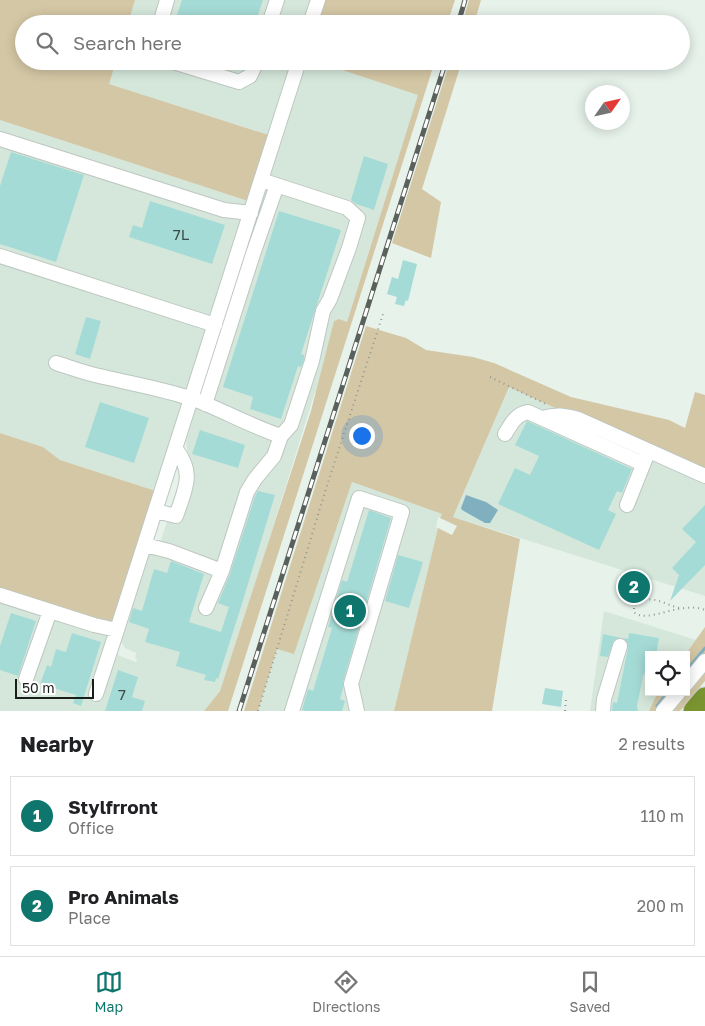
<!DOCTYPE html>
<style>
body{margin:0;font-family:"Golos Text",sans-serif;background:#f6f6f6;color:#202124}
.controls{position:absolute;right:15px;bottom:15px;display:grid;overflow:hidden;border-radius:0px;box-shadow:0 2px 12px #0003}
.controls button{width:45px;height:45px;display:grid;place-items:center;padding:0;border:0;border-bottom:1px solid #e0e0e0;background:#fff;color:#202124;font:25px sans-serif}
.compass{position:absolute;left:585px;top:85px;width:45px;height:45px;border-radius:50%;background:#fff;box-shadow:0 2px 12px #0003;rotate:56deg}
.scale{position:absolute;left:15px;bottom:12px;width:79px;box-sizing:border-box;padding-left:5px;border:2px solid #1a1e1b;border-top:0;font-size:14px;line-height:18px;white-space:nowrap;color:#1a1e1b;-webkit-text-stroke:4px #fff;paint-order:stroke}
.you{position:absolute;left:361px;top:435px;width:18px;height:18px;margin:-12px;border:4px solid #fff;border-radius:50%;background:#1a73e8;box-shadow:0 0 0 8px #1a73e833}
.badge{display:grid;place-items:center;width:32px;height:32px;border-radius:50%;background:#0f766e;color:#fff;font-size:16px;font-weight:700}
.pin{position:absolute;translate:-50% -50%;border:2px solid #fff;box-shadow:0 1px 5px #0006}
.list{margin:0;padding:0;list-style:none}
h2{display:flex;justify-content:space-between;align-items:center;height:65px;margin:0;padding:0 20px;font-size:21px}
h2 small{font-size:16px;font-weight:400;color:#757577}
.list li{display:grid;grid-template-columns:32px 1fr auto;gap:15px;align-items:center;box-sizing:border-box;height:80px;margin:0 10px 10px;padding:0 10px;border:1px solid #e0e0e0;border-radius:0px}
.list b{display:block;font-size:19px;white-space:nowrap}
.list p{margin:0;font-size:16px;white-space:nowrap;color:#757577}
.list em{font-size:16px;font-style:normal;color:#757577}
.icon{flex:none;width:28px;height:28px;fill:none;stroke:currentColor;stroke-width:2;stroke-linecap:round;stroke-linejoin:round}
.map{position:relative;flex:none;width:705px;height:711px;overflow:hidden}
.search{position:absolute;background:#fff;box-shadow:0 2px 12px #0003;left:15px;right:15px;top:15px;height:55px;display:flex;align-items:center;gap:12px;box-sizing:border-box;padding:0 18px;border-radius:28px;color:#757577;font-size:19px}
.sheet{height:245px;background:#fff}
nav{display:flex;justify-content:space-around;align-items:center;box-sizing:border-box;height:70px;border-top:1px solid #e0e0e0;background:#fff;font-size:14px;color:#757577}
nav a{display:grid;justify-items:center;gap:2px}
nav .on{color:#0f766e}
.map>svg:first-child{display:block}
</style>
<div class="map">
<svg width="705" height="711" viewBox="0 0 705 711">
<rect width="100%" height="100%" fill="#e7f2eb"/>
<path fill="#d5e7db" d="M135,0H318L310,24H128Z
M116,61H315L419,95L347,322L314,395L252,595L220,691L204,711H0V595L117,630L110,652L136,662L137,659L135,658L136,653L125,648L121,642L153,541L160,543L188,456L186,441L198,402L192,399L162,493L60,460L43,447L0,433V120L254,203L266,134L108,84Z
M509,386L705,476V596L453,517Z
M352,482L442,514L440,518L438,517L436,527L438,528L394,711H258L277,649L294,653Z
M604,611L696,640L685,655H649V692H658L649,711H590Z"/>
<path fill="#d4c7a5" d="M0,0H135L128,24H24V61H116L109,84L275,137L254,203L0,120Z
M318,0H455L447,24H310Z
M469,0H481L474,24H462Z
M315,61H435L228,711H204L220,691L311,411L334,321L339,319L347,322L418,95Z
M450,61H462L422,189L441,202L431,258L392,243Z
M366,326L406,338L426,350L473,357L494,363L571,397L669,420L685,428L695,392L705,395V476L509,387L453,517L520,539L492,711H394L438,528L452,535L457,526L440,518L442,514L352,482L294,654L277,649L258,711H244Z
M0,433L43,447L60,460L162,493L117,630L0,595Z
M705,627V681L680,711H649L658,692H686V655H685Z"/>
<path fill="#80b0c0" d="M466,495L486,502L498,510L490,523H485L462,510L461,508Z"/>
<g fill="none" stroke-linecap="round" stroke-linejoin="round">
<path stroke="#80b0c0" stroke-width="3" d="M686,671L705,648
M657,706L668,692"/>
</g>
<path fill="#a5dbd6" d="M182,0H263L255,24H174Z
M11,152L84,175L56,262L0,244V186Z
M364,156L388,164L374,210L356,204L351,200Z
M150,201L225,225L212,264L129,237L133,225L142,228Z
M279,211L341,230L301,354L304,355V359L301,367L298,366L281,419L250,409L253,397L223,387Z
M403,260L417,264L408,301L406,300L404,306L395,304L397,297L387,294L392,277L398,279Z
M86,317L101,321L90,359L75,354Z
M100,402L149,418L134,463L85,447Z
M527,421L632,469L622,493L617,491L608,510L616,514L599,550L498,504L515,468L530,475L539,456L515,445Z
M200,430L245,445L238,468L192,454Z
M258,491L275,495L240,610L218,679L216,678L215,682L204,680L206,675L176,666L180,652L145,642L149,629L129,622L133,608L142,611L154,569L167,573L171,561L204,574L189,622L221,632L229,607L218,603L230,574L255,496Z
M705,505V565L670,601L679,575L672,568L696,542L682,529Z
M369,510L391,518L343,682V688L340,699L345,701L342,711H306L302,710L308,689L313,691L332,628L328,627L342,580L347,582Z
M398,555L423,562L409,608L385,601Z
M629,572L640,575L639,582H641L639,595L626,592Z
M11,613L36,621L18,676L0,670V646Z
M72,633L101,642L81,706L73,703L76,695L40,684L47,665L51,667L56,649L66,652Z
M629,633L659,638L656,655H649V666L643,676L637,706L638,711H612L613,702L617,703L628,648V644L623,638L628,639Z
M603,634L621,638L614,640L608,657L600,656Z
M118,670L138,677L132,697L145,701L142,711H105Z
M545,688L563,691L561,707L542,704Z"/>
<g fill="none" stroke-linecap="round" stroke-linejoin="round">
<g stroke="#bdc7c0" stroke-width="16">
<path id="minor" d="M160,24L167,0
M269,24L277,0
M310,24L318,0
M170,61L239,82L250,76L257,61
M0,139L224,210L251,213
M0,256L215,325
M56,363C72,368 87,374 104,377C133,384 163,389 193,399C223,410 250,426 281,436
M205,404L253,254L277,185
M542,418C556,414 565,415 578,419L705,476
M505,434C511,424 516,414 528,412L643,464
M627,505L647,455
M156,511L176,516C185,489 195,474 176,449
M145,545L169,551L222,571L206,608
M222,571L247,492L255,479L274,456L281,436L291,425L312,361L323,311L330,299L349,248L358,218L347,208L261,180
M0,595L94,625L117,630L299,61
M26,679L50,611
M686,684L705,661
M96,694L117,630
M292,711L359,498L402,512L351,684L357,711
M603,711L604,699L620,646
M663,711L679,692"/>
</g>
<g stroke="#cdcecd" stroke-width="23">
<path id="highway" d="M694,711L705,698"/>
</g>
<path stroke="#8f9792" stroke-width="2" stroke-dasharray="1 4" stroke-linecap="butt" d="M490,377L546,404
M679,608C664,604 653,595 638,602L634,607V612C646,625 681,600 705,610
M258,711L325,492L383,314
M565,711L566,699"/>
<use href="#minor" stroke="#fff" stroke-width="14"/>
<use href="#highway" stroke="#7a9430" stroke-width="21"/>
<g stroke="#5a605c" stroke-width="5">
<path id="rail" d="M458,24L465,0
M239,711L446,61"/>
</g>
<use href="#rail" stroke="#fff" stroke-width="3" stroke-dasharray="9" stroke-linecap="butt"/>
</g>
<g text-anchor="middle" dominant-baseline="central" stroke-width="4" stroke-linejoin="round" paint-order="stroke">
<g font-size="15" fill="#3d4d4a">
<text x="181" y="234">7L</text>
<text x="122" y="694">7</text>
</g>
</g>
</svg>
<div class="controls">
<button><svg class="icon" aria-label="locate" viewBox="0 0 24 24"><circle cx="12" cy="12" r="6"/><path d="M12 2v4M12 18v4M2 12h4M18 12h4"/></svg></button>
</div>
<svg class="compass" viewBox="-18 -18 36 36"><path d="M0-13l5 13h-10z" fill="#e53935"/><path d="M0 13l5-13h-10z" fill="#757577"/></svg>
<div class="scale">50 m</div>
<div class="you"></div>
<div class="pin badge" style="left:350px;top:611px">1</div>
<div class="pin badge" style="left:634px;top:587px">2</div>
<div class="search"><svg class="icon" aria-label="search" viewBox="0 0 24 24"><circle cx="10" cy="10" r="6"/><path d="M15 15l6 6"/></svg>Search here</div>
</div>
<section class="sheet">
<h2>Nearby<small>2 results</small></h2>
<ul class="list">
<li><span class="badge">1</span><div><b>Stylfrront</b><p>Office</p></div><em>110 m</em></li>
<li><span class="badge">2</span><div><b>Pro Animals</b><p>Place</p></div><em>200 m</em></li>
</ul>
</section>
<nav>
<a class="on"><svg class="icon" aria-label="map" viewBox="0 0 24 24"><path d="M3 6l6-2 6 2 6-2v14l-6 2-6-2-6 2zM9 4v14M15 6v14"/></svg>Map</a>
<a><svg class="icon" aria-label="directions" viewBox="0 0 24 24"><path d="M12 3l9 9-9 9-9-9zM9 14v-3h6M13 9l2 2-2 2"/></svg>Directions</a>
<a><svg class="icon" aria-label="saved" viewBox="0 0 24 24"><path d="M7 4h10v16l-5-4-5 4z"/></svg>Saved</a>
</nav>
